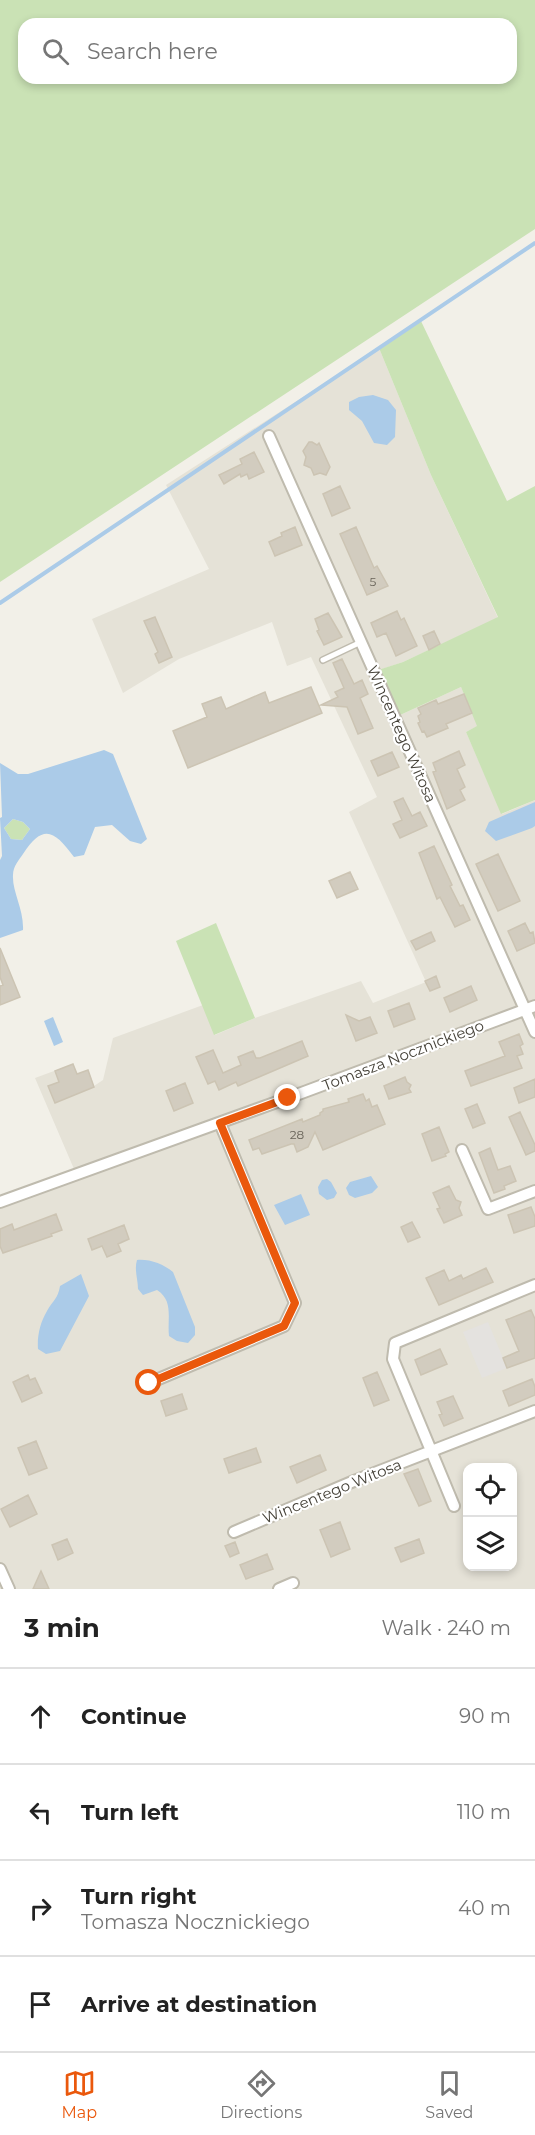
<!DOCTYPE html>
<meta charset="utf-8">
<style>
body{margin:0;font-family:Montserrat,sans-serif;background:#f6f6f6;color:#222}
.controls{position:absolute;right:18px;bottom:18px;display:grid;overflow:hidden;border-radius:12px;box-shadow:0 3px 9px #0003}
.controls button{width:54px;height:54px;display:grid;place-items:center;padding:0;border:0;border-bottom:2px solid #e0e0e0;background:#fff;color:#222;font:30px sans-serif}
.stop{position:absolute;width:18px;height:18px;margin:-14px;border:4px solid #ea580c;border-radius:50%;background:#fff}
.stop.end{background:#ea580c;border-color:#fff;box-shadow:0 2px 6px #0008}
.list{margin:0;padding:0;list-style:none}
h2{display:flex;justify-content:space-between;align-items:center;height:78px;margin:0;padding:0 24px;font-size:26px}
h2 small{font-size:20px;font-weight:400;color:#767676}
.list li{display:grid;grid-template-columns:39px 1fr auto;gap:18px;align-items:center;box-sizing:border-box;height:96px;padding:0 24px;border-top:2px solid #e0e0e0}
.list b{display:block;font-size:22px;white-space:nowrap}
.list p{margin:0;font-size:20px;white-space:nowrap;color:#767676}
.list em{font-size:20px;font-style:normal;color:#767676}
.icon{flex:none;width:33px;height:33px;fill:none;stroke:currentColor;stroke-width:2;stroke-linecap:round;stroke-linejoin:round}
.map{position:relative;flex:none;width:535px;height:1589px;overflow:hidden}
.search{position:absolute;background:#fff;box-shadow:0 3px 9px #0003;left:18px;right:18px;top:18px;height:66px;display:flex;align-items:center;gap:15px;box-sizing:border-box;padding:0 21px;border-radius:18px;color:#767676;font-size:22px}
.sheet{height:462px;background:#fff}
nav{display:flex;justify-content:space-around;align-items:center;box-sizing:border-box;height:84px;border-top:2px solid #e0e0e0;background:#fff;font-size:16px;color:#767676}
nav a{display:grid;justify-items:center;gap:3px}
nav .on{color:#ea580c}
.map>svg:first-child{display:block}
</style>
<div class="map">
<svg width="535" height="1589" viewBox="0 0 535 1589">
<rect width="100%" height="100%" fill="#f2f0e8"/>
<path fill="#e5e2d7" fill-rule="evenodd" d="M379,348L431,475L498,618L403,662L376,671L398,716L461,687L478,726L466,732L502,814L535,800V1589H0V1205L77,1176L35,1078L73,1064L77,1074L88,1070L94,1086L103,1080L113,1038L203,1005L215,1035L255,1018L361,981L373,1003L426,982L349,812L377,797L311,657L287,666L272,622L179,659L123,693L92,619L209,569L166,485ZM468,1468H512V1566H468Z"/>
<path fill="#cae2b5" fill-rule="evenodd" d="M0,0H535V229L0,582ZM24,24H511V78H24Z
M420,319L507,501L535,486V800L501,814L466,732L477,726L461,687L398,716L375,671L403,662L498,617L431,475L379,348Z
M13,819L23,822L30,829L22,840L11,839L4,828Z
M216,923L255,1018L214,1035L176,941Z"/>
<path fill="#e4e2df" d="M488,1322L507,1368L482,1378L463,1332Z"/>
<path fill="#abcbe8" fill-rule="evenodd" d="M373,395L388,400L396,410L395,437L387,445L374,443L362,421L349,410V402L359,397Z
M104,750L113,754L147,839L141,844L130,841L112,825L95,827L84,855L74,857C55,832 44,822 23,854C19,860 13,866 13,875C12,892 24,909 23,930L0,938V860L2,856L0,818L2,817L0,763L18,774H28ZM13,819L23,822L30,829L22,840L11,839L4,828Z
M535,802V826L532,828L496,841L485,831L489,822Z
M53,1017L63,1042L54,1046L44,1021Z
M371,1176L378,1187L372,1193L355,1198L349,1195L346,1188L350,1182Z
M327,1179L331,1182L337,1193L334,1198L327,1200L319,1194L318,1187L322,1180Z
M301,1194L310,1215L285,1225L274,1205Z
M137,1260C150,1259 163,1264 173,1272L195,1327V1335L188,1343L177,1341L169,1336C167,1318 174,1301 157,1290L143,1295L138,1289C138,1279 134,1270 137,1260Z
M81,1274L89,1296L60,1351L46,1354L38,1349C37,1336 40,1323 47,1311C53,1300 58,1299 60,1286Z"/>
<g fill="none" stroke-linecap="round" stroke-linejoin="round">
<path stroke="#abcbe8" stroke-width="4" d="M0,603L535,243"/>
</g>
<path fill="#d2ccbf" stroke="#ccc4b3" stroke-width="1.5" d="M309,442H312L317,445L319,443L330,467L326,475L320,473L314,475L311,468L304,465L306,457L303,451Z
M254,452L264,472L249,479L247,474L241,477L240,474L224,484L219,475L242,464L240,459Z
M340,486L350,508L332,516L323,494Z
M295,527L302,545L275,556L269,542L282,536L281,533Z
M356,527L374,568L377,566L388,586L367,595L340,534Z
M397,611L401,620L404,618L417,646L396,656L386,633L377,637L371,623Z
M328,613L342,637L324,645L317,631L319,630L315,619Z
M155,617L172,657L159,663L155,654L158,652L144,621Z
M434,631L440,644L429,650L423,636Z
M342,659L354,684L362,680L368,694L360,698L373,728L358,734L347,707L321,705L338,697L335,692L344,688L333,663Z
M311,687L322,713L188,768L173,731L207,717L202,704L221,697L226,709L265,692L269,703Z
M464,694L472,713L446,724L448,728L427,737L424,731L422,732L418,723L420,722L418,716L421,714L418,708L436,700L438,704Z
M459,751L465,765L457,769L465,787L460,790L465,800L447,809L433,772L436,771L433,763Z
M392,752L399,767L378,776L371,761Z
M403,798L412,816L420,812L427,826L400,838L393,824L402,820L394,802Z
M434,846L452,885L450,886L460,906L463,905L470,920L455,927L440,897L437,899L419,853Z
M498,854L520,901L498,911L476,864Z
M350,872L358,889L337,898L329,881Z
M525,923L530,933L533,932L535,943L517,951L508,931Z
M431,932L435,941L416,950L411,941Z
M0,948L20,997L0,1005V986L3,985L0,977Z
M436,976L440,987L430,991L425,981Z
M471,986L477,1000L450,1012L444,998Z
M409,1003L415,1019L394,1027L388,1011Z
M346,1015L359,1021L370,1017L377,1033L356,1041Z
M519,1034L523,1044L520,1046L523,1054L517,1056L522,1068L471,1086L465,1071L505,1056L499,1042Z
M302,1041L308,1056L238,1086L236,1082L219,1090L215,1081L208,1084L196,1057L213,1050L223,1073L241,1065L238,1057L253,1051L256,1058H260Z
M73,1064L77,1074L88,1070L94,1087L55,1103L48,1086L59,1082L55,1071Z
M405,1077L407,1082L411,1085L409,1089L411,1092L389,1099L384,1086Z
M535,1079V1097L519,1103L514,1088Z
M185,1083L193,1103L174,1111L166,1091Z
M363,1094L366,1101L369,1099L372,1107L377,1105L385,1124L323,1150L315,1132L308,1147L297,1152L294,1144H291L262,1154L259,1148L253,1150L249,1140L302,1119L303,1122L320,1115V1113L323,1111V1109L349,1102L348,1099Z
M477,1104L485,1123L473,1128L465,1109Z
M520,1112L535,1145V1151L526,1155L509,1117Z
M439,1127L449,1152L445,1154L446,1156L432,1161L422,1134Z
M490,1148L498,1170L510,1166L516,1181L504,1186L505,1189L494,1193L479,1153Z
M449,1186L456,1200L461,1202L459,1208L462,1215L444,1223L437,1209L440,1208L433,1193Z
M531,1207L535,1217V1226L514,1233L508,1215Z
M56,1214L62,1230L51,1234L52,1236L3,1253L0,1246V1229L12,1224L14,1230Z
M412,1222L420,1237L408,1242L401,1227Z
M124,1225L129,1239L118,1244L121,1251L107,1257L102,1246L92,1250L88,1239Z
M486,1268L493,1282L439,1305L426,1278L444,1270L449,1281L461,1275L463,1279Z
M531,1310L535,1319V1358L507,1368L503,1358L519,1351L506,1320Z
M440,1349L447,1364L421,1375L415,1360Z
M377,1372L389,1400L374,1406L363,1378Z
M28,1375L30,1380L35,1378L42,1393L22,1402L13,1382Z
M532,1379L535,1387V1395L509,1406L503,1391Z
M182,1394L187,1409L166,1416L161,1401Z
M453,1396L463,1418L444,1426L439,1415L442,1414L437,1402Z
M36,1441L47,1468L29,1475L18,1448Z
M256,1448L261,1462L229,1473L224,1459Z
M320,1455L326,1470L297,1483L290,1467Z
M418,1469L431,1501L419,1506L404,1474Z
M28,1495L37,1514L10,1527L1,1509Z
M340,1522L350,1549L331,1557L320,1530Z
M67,1539L73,1553L58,1560L52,1545Z
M419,1539L424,1553L401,1562L395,1548Z
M235,1542L239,1553L230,1557L225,1546Z
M267,1554L273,1569L246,1579L240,1565Z
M41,1571L49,1589H33Z"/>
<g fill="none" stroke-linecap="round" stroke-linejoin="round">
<g stroke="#bfbbae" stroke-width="8">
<path id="service" d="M323,660L361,642"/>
</g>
<g stroke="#bfbbae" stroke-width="14">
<path id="minor" d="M269,436L535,1032
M462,1150L488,1209L535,1191
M0,1202L288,1098L535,1006
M149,1383L284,1326L295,1303L220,1123
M454,1506L393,1359L395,1343L535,1285
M234,1532L354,1481L535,1411
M0,1569L9,1589
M279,1589L293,1583"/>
</g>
<use href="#service" stroke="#fff" stroke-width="5"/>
<use href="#minor" stroke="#fff" stroke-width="10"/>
</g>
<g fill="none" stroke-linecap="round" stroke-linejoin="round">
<path stroke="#ea580c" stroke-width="8" d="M149,1383L284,1326L295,1303L220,1123L288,1098"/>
</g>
<g text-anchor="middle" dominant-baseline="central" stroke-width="4.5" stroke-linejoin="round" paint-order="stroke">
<g font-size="12" fill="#686359">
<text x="373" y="581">5</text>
<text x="297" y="1134">28</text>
</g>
<g font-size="15" fill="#444037" stroke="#fff">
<text transform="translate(402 734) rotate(66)">Wincentego Witosa</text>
<text transform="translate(403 1055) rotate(-21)">Tomasza Nocznickiego</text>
<text transform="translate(332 1491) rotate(-22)">Wincentego Witosa</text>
</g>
</g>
</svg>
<div class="controls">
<button><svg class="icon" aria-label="locate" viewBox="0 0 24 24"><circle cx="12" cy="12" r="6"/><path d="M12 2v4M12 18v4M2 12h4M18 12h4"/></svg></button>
<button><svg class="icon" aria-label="layers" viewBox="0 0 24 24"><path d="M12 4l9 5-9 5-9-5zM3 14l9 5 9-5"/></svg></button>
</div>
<div class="stop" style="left:149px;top:1383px"></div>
<div class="stop end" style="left:288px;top:1098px"></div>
<div class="search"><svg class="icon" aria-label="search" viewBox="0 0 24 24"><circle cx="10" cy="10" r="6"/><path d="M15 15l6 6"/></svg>Search here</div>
</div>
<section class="sheet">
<h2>3 min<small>Walk · 240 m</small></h2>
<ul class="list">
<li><svg class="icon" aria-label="ahead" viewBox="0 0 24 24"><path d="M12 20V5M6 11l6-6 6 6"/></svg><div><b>Continue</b></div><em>90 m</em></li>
<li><svg class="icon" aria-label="left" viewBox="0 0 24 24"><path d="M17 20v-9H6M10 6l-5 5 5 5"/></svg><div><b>Turn left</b></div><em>110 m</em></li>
<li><svg class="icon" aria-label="right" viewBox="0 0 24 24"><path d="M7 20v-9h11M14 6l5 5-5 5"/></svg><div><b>Turn right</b><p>Tomasza Nocznickiego</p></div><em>40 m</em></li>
<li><svg class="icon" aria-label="arrive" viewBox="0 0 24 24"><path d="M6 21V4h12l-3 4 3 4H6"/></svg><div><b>Arrive at destination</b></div></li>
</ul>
</section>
<nav>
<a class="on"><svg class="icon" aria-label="map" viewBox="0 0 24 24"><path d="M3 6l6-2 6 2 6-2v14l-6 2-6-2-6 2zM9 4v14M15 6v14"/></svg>Map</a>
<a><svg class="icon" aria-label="directions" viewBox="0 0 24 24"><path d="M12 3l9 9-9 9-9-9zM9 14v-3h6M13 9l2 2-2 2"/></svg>Directions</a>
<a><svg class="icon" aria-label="saved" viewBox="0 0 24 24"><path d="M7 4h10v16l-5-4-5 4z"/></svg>Saved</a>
</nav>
